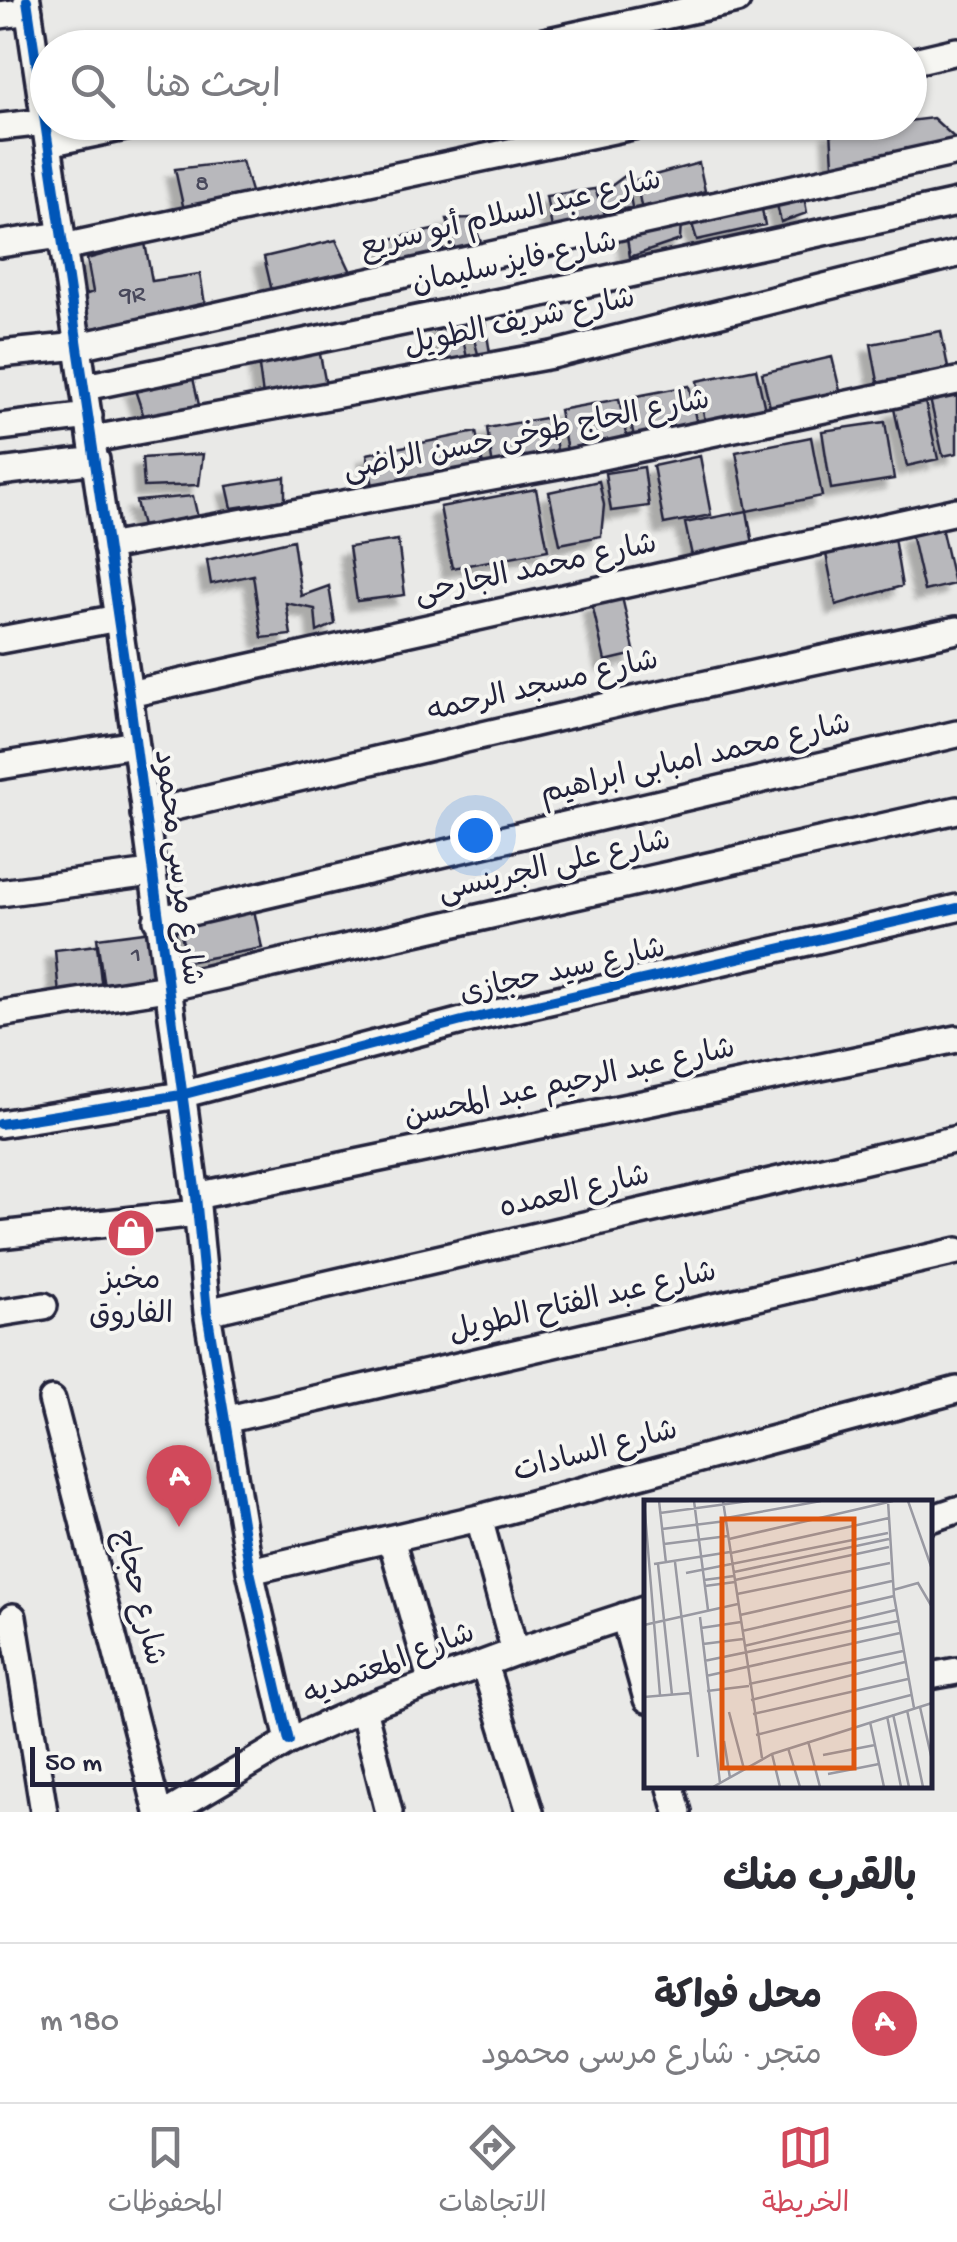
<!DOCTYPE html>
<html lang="ar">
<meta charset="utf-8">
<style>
body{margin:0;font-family:"Gochi Hand","Playpen Sans Arabic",sans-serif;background:#f7f7f7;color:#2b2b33;direction:rtl}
.scale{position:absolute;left:30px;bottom:25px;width:210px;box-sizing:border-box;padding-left:10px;border:5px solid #22223b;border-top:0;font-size:28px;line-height:35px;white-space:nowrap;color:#22223b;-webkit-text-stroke:8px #f6f6f2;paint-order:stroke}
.you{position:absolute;left:475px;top:835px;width:35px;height:35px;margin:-25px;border:8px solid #fff;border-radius:50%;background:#1a73e8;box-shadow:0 0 0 15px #1a73e833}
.badge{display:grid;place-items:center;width:65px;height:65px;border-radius:50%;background:#d1495b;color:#fff;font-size:32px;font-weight:700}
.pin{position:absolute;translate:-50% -82px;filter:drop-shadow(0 2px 5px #0008)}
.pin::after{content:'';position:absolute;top:52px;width:35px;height:30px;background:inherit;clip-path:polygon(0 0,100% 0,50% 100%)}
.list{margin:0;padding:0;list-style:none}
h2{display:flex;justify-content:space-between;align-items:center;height:130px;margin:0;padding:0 40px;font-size:42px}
h2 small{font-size:32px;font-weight:400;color:#7c7c81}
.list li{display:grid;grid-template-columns:65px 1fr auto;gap:30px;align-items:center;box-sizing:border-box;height:160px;padding:0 40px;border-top:2px solid #e1e1e2}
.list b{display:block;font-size:38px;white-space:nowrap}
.list p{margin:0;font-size:32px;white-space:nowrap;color:#7c7c81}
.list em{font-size:32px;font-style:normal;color:#7c7c81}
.icon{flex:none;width:55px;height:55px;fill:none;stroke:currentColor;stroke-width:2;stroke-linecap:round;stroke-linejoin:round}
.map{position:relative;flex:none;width:957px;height:1812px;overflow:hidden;direction:ltr}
.search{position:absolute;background:#fff;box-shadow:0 2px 8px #0004;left:30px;right:30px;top:30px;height:110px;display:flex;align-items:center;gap:25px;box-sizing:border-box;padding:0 35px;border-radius:55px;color:#7c7c81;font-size:38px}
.sheet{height:290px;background:#fff}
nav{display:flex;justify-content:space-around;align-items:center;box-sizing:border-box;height:140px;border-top:2px solid #e1e1e2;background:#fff;font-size:28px;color:#7c7c81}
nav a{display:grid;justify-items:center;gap:5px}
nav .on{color:#d1495b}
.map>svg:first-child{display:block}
</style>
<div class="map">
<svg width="957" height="1812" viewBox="0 0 957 1812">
<defs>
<filter id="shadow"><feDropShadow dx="-9" dy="9" stdDeviation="2.5" flood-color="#0004"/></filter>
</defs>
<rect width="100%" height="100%" fill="#e9e9e7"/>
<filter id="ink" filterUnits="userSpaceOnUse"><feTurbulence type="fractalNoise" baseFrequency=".01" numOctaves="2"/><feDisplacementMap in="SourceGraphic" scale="20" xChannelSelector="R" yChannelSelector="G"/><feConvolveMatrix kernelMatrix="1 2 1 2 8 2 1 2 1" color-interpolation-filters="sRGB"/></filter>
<g filter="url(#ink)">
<path fill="#b8b8bc" stroke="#22223b" stroke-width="2.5" filter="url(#shadow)" d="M933,118L957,140L833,165L831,130Z
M242,161L252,195L184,210L175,169Z
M699,163L705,191L642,211L636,180Z
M626,175L632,207L605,214L598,196Z
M802,185L807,213L781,222L774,191Z
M595,189L605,214L552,228L546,196Z
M761,204L765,225L697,240L691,221Z
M472,218L482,245L455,251L447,219Z
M681,221L680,240L630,257L626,232Z
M437,229L445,255L390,266L386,240Z
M336,240L351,272L272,291L264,257Z
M145,243L152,281L200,274L205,304L89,329L82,296L93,292L87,259Z
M484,316L490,353L479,357L471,329L462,334L467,358L445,362L437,325Z
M941,331L949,373L879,387L871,344Z
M317,339L326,385L263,396L257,352Z
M832,357L842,399L772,415L762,373Z
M756,369L766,414L706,426L697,381Z
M193,378L199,405L144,417L134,387Z
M689,386L698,430L635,442L626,398Z
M957,393V453L943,456L930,399Z
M619,399L627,439L567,450L559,410Z
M925,402L938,459L907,466L894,409Z
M551,417L558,456L493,467L487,428Z
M885,422L894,479L831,489L822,431Z
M476,432L484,470L374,492L367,454Z
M811,437L822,496L747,511L736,452Z
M203,454L199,485L144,487L142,458Z
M700,456L711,515L664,524L653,466Z
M644,467L649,506L611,511L605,473Z
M285,477V500L232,508L227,486Z
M599,481L604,505L601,536L560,544L549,492Z
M536,489L548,550L452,568L440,507Z
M193,496L198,518L143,531L136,501Z
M747,511L753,544L692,556L685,523Z
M941,527L954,584L924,591L911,534Z
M894,538L902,586L836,605L826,554Z
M293,540L301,596L329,586L335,624L317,632L315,609L286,603L291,635L262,638L253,575L211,584L207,560Z
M398,540L405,595L357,601L349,547Z
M622,597L635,654L605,661L592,604Z
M254,910L262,948L187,962L179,924Z
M152,931L159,980L104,987L97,938Z
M97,945L102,990L59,995L55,950Z"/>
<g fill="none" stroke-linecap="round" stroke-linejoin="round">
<g stroke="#22223b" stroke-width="32">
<path id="minor" d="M27,0L129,694L196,1196L207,1312L250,1571L289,1741
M0,15L29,11
M517,48L737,0
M910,62L957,51
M0,127L45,122
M48,143L149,122
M0,244L61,235
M63,247L651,122
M0,354L79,346L957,152
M85,387L510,300L957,203
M0,427L89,416
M93,439L552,355L957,254
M0,472L96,460
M107,547L569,463L957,381
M0,640L118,618
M129,694L957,511
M0,766L135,744
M144,814L642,698L957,630
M0,893L151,873
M157,920L957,734
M0,1014L167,988L957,810
M0,1124L181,1095L462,1021L957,908
M196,1196L957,1039
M0,1235L197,1213
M207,1312L957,1139
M0,1313L44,1306
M52,1400L158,1812
M224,1420L957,1251
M479,1518L515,1652
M930,1519L957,1510
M391,1539L432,1683
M250,1571L479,1518L957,1390
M624,1616L647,1699
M13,1617L44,1812
M484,1664L530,1812
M930,1676L957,1671
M363,1708L389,1812
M670,1784L678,1812
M169,1812L289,1741L363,1708L515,1652L647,1609"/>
</g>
<use href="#minor" stroke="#f6f6f2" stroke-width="25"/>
<g stroke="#f6f6f2" stroke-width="16">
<path id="cycleway" d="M27,0L129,694L196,1196L207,1312L250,1571L289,1741
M0,1124L181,1095L462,1021L957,908"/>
</g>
<use href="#cycleway" stroke="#0057b8" stroke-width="10"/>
</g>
</g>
<defs>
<g id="shop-disc" transform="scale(2.5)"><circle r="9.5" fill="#d1495b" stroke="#f6f6f2"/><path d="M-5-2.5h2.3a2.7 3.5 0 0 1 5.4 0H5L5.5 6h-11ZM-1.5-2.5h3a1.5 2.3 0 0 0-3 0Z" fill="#fff"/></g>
</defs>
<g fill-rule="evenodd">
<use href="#shop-disc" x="131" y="1233"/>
</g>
<g text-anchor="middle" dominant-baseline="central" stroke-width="8" stroke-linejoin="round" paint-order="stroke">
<g font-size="25" fill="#48485b">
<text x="202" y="185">8</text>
<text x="132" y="296">9R</text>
<text x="136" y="957">1</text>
</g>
<g font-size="30" fill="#22223b" stroke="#f6f6f2">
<text transform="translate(511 216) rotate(-13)">شارع عبد السلام أبو سريع</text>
<text transform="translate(515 265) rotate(-12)">شارع فايز سليمان</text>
<text transform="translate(520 324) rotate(-12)">شارع شريف الطويل</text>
<text transform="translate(527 437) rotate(-11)">شارع الحاج طوخى حسن الراضى</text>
<text transform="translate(536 571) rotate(-12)">شارع محمد الجارحى</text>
<text transform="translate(543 688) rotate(-13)">شارع مسجد الرحمه</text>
<text transform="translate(696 761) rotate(-13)">شارع محمد امبابى ابراهيم</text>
<text transform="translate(176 868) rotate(83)">شارع مرسى محمود</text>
<text transform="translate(555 868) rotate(-13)">شارع على الجرينسى</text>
<text transform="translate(563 973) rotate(-13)">شارع سيد حجازى</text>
<text transform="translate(570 1085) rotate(-12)">شارع عبد الرحيم عبد المحسن</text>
<text transform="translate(575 1194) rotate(-13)">شارع العمده</text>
<text transform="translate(583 1304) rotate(-13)">شارع عبد الفتاح الطويل</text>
<text transform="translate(596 1453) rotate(-15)">شارع السادات</text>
<text transform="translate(137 1598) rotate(76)">شارع حجاج</text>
<text transform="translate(390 1666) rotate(-21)">شارع المعتمديه</text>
</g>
<g font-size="30" fill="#22223b" stroke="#f6f6f2">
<text x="131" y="1282">مخبز<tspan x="131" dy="34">الفاروق</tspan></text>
</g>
</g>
<g transform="translate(644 1500)">
<rect width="288" height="288" fill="#e9e9e7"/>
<path fill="none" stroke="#9999a2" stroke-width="2.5" d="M0,1L16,195M15,1L22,63M50,1L64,110M79,1L118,258M244,1L250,96L270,208M264,1L288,69M16,13L105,1M82,18L177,1M18,29L82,21M85,39L249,1M20,44L84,36M87,53L245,18M31,62L54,257M10,64L86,52M14,64L28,195M90,72L245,39M42,73L244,33M60,80L90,76M91,80L245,47M61,86L91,82M249,90L274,83L288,107M93,94L246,63M96,115L248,81M56,117L76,283M0,125L94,104M57,128L97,122M98,131L250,96M59,144L99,139M100,146L252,110M60,161L254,121M62,176L256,133M105,184L259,151M63,191L105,186M0,197L47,193M107,200L261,162M276,207L288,260M263,210L279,287M85,212L100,269M109,214L264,179M249,214L265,287M243,216L257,287M226,222L240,287M112,235L267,195M80,241L86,278M164,241L176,287M144,248L156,287M128,254L136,287M179,255L231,245M184,274L235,264M69,287L128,254L288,203"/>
<path fill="#de560e" fill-opacity="0.15" stroke="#de560e" stroke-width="5" d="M78,19H210V268H78Z"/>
<rect width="288" height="288" fill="none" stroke="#22223b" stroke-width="5"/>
</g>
</svg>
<div class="scale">50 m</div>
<div class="you"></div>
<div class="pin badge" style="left:179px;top:1527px">A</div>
<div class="search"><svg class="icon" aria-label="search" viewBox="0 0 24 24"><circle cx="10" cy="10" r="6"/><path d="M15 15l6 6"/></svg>ابحث هنا</div>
</div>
<section class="sheet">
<h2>بالقرب منك<small></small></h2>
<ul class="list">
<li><span class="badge">A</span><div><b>محل فواكة</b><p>متجر · شارع مرسى محمود</p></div><em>180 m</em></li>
</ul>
</section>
<nav>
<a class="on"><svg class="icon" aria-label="map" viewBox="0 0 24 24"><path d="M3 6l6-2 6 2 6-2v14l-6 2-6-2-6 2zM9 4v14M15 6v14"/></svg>الخريطة</a>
<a><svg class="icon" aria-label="directions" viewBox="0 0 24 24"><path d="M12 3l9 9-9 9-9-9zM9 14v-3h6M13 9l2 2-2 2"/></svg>الاتجاهات</a>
<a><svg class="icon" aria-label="saved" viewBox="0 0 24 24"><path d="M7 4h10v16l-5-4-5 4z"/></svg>المحفوظات</a>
</nav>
